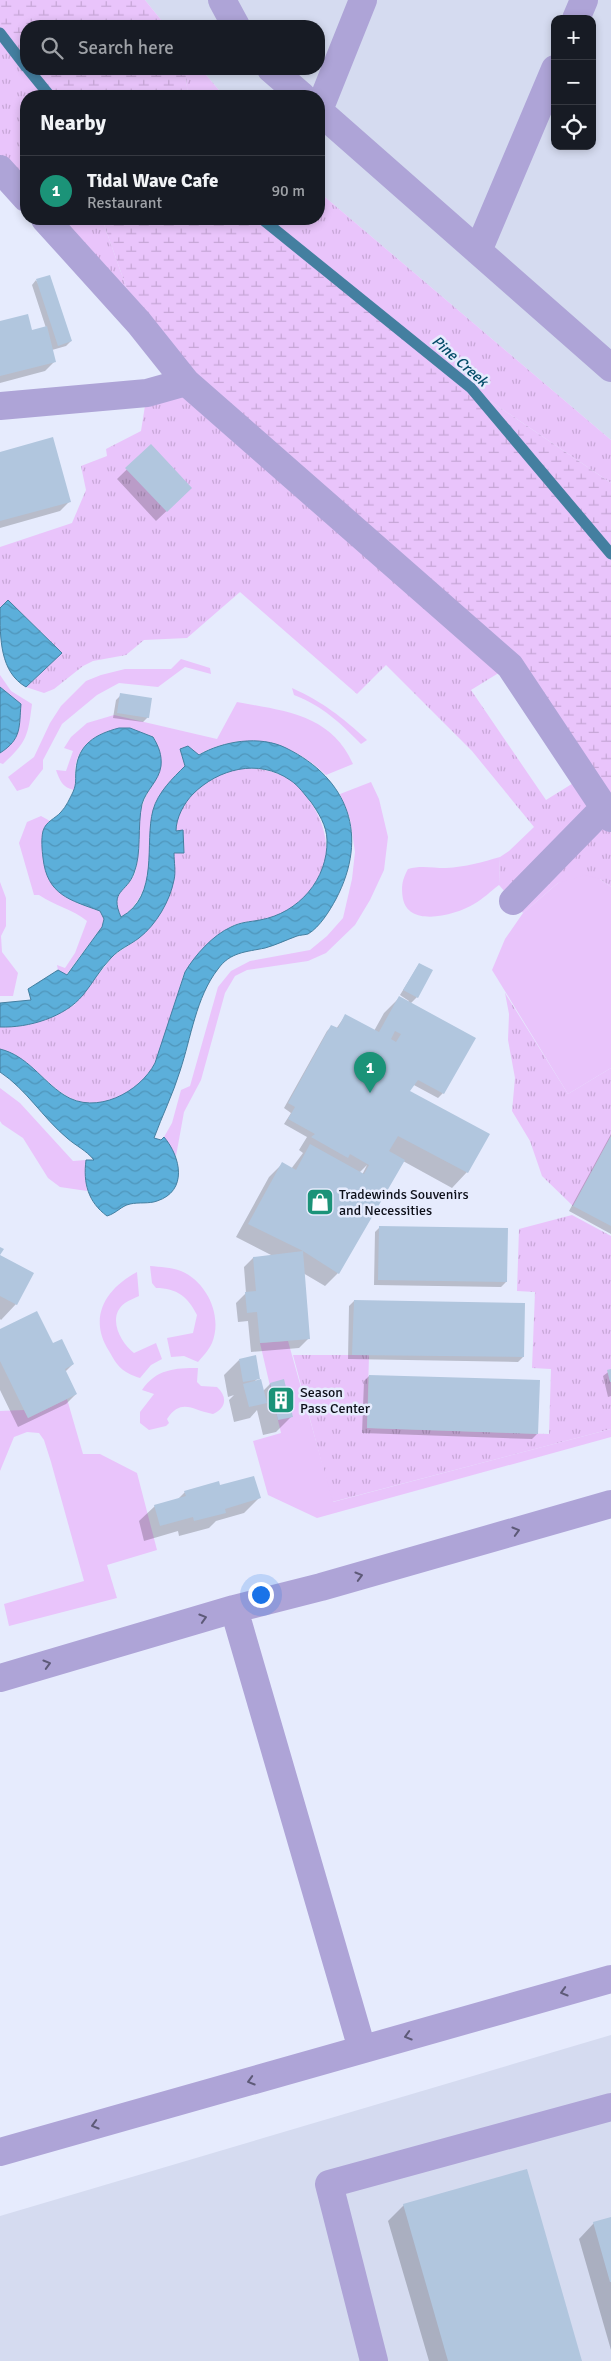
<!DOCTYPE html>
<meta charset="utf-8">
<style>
body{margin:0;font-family:Signika,sans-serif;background:#20242c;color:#f1f3f6}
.controls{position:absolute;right:15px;top:15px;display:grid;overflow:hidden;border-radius:10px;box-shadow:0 2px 8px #0003}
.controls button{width:45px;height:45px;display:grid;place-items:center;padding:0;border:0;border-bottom:1px solid #363941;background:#171b24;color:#f1f3f6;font:25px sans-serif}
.you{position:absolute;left:260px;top:1594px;width:18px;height:18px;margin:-12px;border:4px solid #fff;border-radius:50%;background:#1a73e8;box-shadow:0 0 0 8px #1a73e833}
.badge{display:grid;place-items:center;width:32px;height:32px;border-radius:50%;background:#1b9378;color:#fff;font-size:16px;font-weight:700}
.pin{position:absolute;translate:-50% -41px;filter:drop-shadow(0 1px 2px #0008)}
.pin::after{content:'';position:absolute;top:26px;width:18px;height:15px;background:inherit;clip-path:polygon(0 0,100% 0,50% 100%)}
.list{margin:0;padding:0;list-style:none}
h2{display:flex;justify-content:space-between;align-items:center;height:65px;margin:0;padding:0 20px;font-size:21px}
h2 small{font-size:16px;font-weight:400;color:#9ea1a6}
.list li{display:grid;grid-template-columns:32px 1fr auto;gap:15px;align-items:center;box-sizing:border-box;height:70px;padding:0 20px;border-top:1px solid #363941}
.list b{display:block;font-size:19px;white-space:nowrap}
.list p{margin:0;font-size:16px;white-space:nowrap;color:#9ea1a6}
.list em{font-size:16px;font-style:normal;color:#9ea1a6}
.icon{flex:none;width:28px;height:28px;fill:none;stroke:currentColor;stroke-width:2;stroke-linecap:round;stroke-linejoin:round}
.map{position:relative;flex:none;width:611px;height:2361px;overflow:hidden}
.search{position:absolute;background:#171b24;box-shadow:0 2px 8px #0003;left:20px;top:20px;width:305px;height:55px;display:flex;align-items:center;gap:12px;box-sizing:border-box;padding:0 18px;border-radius:20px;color:#9ea1a6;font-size:19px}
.panel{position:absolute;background:#171b24;box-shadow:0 2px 8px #0003;left:20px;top:90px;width:305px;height:135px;border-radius:20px}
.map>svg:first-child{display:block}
</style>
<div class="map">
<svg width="611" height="2361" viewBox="0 0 611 2361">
<defs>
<pattern id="grass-tufts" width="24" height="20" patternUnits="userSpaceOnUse" patternTransform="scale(1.25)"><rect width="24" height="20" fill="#e9c4fb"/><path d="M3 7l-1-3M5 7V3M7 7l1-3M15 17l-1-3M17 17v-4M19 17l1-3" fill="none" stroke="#c7a7d7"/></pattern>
<pattern id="wetland-marsh" width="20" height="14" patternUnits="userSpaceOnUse" patternTransform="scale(1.25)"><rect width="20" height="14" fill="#e9c4fb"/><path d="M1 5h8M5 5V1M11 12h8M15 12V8" fill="none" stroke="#c7a7d7"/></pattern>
<pattern id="water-waves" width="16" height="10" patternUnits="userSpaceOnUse" patternTransform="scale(1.25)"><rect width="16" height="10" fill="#5cafda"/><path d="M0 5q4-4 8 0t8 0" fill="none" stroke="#4f95ba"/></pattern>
</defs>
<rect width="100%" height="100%" fill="#e6ebfd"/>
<path fill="#d5dbf0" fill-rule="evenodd" d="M145,0H611V440L319,192V96H224L201,69H319V26H166ZM555,19H592V146H555Z
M611,2035V2361H0V2216Z"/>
<path fill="url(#grass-tufts)" d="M0,33L50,96H26V198L0,169Z
M185,69H201L224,96H188Z
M319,192L611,440V483L471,388L271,226L265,219H319Z
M45,219H102L139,323Z
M186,382L510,666L471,690L546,800L583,777L611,818V887L600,879L558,883L523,913L499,885L500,857L509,851L534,827L472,751L386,665L357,694L240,592L187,638L144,640L126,655L93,661L83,666L54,689L44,693L26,687L62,653L8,600L0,608V547L72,523L86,490L81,466L107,456L106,449L141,431L147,393Z
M244,768C260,768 274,771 288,778C297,783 303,792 309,800C329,828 335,866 309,893C296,906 277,918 259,920C248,922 240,922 230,927C213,936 199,954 187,969C181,977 180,989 178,998C171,1020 163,1041 155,1063C140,1092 97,1116 65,1095C43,1081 27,1056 0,1049V1027H14L33,1023L74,1005L113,956L138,939L171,889L174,879V853H184L183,831H176C176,796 213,772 244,768Z
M505,993L568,1094L611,1068V1136L573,1206L542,1176L530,1141L512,1111L515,1078L508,1040L509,1014Z
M572,1215L611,1236V1429L332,1502L293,1355H369L367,1428L549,1434L551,1369L532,1368L535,1292L517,1291L519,1229Z"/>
<path fill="url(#wetland-marsh)" d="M0,0H145L166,26H26V67L0,33Z
M28,69H185L188,96H50Z
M102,219H265L271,226L471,388L611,483V818L510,666L139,323Z"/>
<path fill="#e9c4fb" d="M181,659L210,668L211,674L185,667L158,687L119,683L97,695L62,724L43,760V769L29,787L17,791L8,777L34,757L50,723L61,706L86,681L101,675L125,669H171Z
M0,675L11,691L32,704C28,736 27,742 3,764L0,763V753C21,739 19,726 21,704L0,687Z
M292,688C323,702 342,717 367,740L361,744C338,721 324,707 294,695Z
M237,702C284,711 331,714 353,764L326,775C290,740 243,730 198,755L180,749L185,766C175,775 153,816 151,830C150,837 151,846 151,853C150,876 142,905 121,917C109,889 127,893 135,873C139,860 137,847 138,834C138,813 144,796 156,779L119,728C97,733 76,746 75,771C75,779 77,782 74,790C62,787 60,781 56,770L66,771L73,751L64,748L71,737L87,723L114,715L217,739Z
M371,782L379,799L388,837L384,870L370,900L355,925L326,953L308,961L247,970L235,976L225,993L201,1080L184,1112L176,1156L164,1137L172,1123L181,1090L190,1086L218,987L231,971L250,961L310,950L327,936L343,918L352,879L355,852L350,819L340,794Z
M41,816L50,821L43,831L42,849L46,872L77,903L100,911L104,919L102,927L66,975L58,970L57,965L65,968L75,953L87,921C73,909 55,906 39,895H34L19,843L27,822Z
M500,857L499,885C491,891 483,899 474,904C456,915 409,928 403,899C401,887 402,880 408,869C421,865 432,868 446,868C465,867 483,862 500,857Z
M585,875L600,879L611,887V1068L568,1094L492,970L505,939L523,913L558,883Z
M0,882L6,898V926L1,936L2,952L18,973L13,996H0Z
M0,1088L20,1103L73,1161L86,1160L85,1170L87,1191L60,1187L48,1178L23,1138L2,1124L0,1121Z
M150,1266C160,1267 171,1267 181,1271C207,1282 223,1316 212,1343C209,1350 203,1356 198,1362L184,1356L171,1357L167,1338L193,1333L197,1315C188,1297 177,1288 156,1288L152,1283Z
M137,1272L139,1296C135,1298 129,1300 125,1303C106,1317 121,1343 134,1353L156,1343L162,1359L151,1365L140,1378C122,1372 118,1367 109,1351C88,1318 105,1289 137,1272Z
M288,1341L333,1502L611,1429V1437L317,1518L268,1495L253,1441L281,1433L260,1343Z
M198,1368L197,1382L201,1386L217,1387C228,1397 226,1408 213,1414C193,1411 182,1397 167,1419L169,1423L166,1426L149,1430L140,1423V1412L154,1394L142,1390C156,1369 175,1368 198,1368Z
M67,1399L83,1454H100L137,1473L157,1550L107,1565L117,1598L9,1626L4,1604L84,1581L51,1462L44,1440L39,1433L27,1432L14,1437L0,1471V1411L24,1410L28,1418Z"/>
<path fill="url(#water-waves)" stroke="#447fa0" d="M8,600L62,653L26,687C0,672 0,639 0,608Z
M0,687L21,704C19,727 22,739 0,753Z
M119,728H130L153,737C159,747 162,755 161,766C159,781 146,790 142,804C137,827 142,853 134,873C127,893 109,890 121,917C160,896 144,843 153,810C158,792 173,778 185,766L180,749L188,746L199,755C223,741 260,735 286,748C349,779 369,836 336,899C330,910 320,927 308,934C304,935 300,935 297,936C286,940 276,945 265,948C246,952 230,952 218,969C196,997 191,1038 180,1071C173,1094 162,1116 154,1138L161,1140L164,1137C181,1157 188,1191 157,1201C149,1204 139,1202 130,1204C121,1206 117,1213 107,1216C88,1202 83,1183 86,1160H94C86,1150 76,1146 67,1138C43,1118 26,1089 0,1072V1049C28,1056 41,1080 64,1095C96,1116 140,1092 155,1063L185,972C195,955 213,935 231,927C241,922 249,922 260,920C299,913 328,879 327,840C327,826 318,812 311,802C304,794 299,786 290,780C258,758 218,769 193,794C184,803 176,818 176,831L183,830L184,853H174C174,862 176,872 174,880C170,901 156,925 139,938C130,945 119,949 111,958C100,969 93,983 83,995C65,1017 29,1028 0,1027V1003L31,1000L28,989L58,970L67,975L102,927L104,919L100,911C70,900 47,895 43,858C42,850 41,839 43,831C46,821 55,819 61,812C66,807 70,798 73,792C77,783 75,779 76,770C78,744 96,734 119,728Z"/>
<path fill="#0003" fill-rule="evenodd" d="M36,280L71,341L66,346L52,350L55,361L45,371L0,383V322L28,333L46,328L32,285Z
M151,446L191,488L156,521L117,479Z
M0,453L69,502L60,511L0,528Z
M121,695L148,717L143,722L113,718L116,700Z
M419,964L431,971L417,997L410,1004L443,1093L438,1098L412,1084L408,1091L467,1172L452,1188L403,1161L338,1273L325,1286L303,1273L309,1338L299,1348L251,1352L248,1321L238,1322L236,1303L246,1293L244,1267L253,1258L273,1256L236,1237L269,1177L282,1164L291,1169L303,1153L299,1150L307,1137L284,1124L291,1113L284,1108L327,1031L332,1026L336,1029L345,1016L374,1031L384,1013L399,998L408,1003L409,1001L400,995ZM367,1165L362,1175L359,1173Z
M611,1134V1234L569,1211Z
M379,1228L506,1282L501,1287L374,1285L375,1232Z
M0,1257L16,1304L1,1320L0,1319Z
M354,1301L523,1357L518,1362L348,1359L349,1306Z
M0,1330L53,1345L73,1364L65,1372L76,1394L66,1404L18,1427L0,1390Z
M239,1360L258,1378L254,1382L263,1391L270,1384L283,1381L292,1416L276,1432L263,1435L257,1410L250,1418L234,1422L229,1400L234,1395L228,1397L224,1375Z
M611,1370V1396L608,1397L603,1376Z
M369,1376L537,1434L532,1439L362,1433L364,1381Z
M219,1487L259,1498L244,1513L216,1521L209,1528L179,1536L178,1531L144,1541L139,1521L155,1506L177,1500L185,1492Z
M404,2205L581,2361H429L388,2221Z
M611,2219V2350L579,2239L594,2223Z"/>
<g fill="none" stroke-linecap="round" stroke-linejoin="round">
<path stroke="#447fa0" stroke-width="11" d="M0,33L26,67
M28,69L50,96
M262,219L471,388L611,554"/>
</g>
<path fill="#b1c6de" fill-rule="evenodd" d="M50,275L72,341L58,346L36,279Z
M28,314L32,330L47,326L56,362L0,376V321Z
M53,437L71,502L0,521V452Z
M151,444L192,488L167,512L125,468Z
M120,693L152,698L149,718L117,713Z
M419,963L433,970L418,998L403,990Z
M399,996L476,1038L444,1094L418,1080L410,1091L490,1134L468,1173L398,1136L389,1151L405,1160L339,1274L303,1251L310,1339L260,1343L257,1312L247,1313L245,1292L256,1291L253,1257L303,1251L248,1224L282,1162L296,1170L310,1144L364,1174L369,1165L350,1154L348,1158L311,1137L315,1134L288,1119L295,1107L288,1103L331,1025L338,1028L345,1014L379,1032ZM395,1031L401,1034L396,1042L391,1039Z
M611,1136V1226L573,1206Z
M379,1226L508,1228L507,1282L378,1280Z
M0,1247L4,1249L0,1255L34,1273L17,1305L0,1296Z
M354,1300L525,1303L524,1357L352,1355Z
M37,1311L53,1343L62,1339L74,1364L65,1369L77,1394L28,1418L0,1361V1329Z
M256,1355L260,1379L243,1382L239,1359Z
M611,1369V1382H610L607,1370Z
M369,1375L540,1380L538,1434L367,1428Z
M261,1379L267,1403L249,1407L243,1384Z
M284,1379L293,1417L278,1420L270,1383Z
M254,1476L261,1498L225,1509L226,1513L194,1521L193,1517L160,1526L154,1505L186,1496L184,1491L219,1481L220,1485Z
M527,2169L582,2361H448L403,2204Z
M611,2217V2282H610L593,2222Z"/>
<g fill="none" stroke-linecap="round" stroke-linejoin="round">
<path stroke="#aea4d7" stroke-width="28" d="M222,0L236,26
M576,19L584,0
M271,69L302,96
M319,110L363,0
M319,111L611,368
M0,169L26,198
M45,219L139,323L186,382L510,666L611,818
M478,251L555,69
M0,406L147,393L186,382
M513,901L604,808
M234,1609L362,2049
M0,1678L234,1609L321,1587L611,1504
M0,2152L611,1979
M374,2361L329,2184L611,2107"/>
</g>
<defs><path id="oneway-chevron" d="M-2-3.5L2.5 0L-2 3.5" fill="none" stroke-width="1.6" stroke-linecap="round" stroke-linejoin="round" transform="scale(1.25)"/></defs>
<g stroke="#5e5a78">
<use href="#oneway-chevron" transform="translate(516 1531) rotate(-16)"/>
<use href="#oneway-chevron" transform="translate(359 1576) rotate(-16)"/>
<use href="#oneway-chevron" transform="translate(203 1618) rotate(-17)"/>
<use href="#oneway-chevron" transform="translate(47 1664) rotate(-16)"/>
<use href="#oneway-chevron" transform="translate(564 1992) rotate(164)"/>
<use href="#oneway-chevron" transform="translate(408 2036) rotate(164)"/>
<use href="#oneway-chevron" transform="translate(251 2081) rotate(164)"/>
<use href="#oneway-chevron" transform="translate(95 2125) rotate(164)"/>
</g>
<defs>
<g id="shop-square" transform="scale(1.4375)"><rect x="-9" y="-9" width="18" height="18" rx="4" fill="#1b9378" stroke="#e6ebfd"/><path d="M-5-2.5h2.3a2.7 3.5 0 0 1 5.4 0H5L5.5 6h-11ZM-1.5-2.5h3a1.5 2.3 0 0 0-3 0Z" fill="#fff"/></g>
<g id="building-square" transform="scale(1.4375)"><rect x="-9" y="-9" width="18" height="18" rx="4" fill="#1b9378" stroke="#e6ebfd"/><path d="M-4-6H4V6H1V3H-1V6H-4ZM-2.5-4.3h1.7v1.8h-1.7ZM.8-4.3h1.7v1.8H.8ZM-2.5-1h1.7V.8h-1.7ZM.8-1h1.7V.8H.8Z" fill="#fff"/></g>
</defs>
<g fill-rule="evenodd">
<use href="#shop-square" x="320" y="1202"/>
<use href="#building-square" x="281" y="1400"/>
</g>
<g text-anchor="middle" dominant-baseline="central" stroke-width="5" stroke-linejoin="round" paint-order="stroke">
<g font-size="14" fill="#0d0f19" stroke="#e6ebfd" text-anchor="start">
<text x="339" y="1194">Tradewinds Souvenirs<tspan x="339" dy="16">and Necessities</tspan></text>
<text x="300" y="1392">Season<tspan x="300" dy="16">Pass Center</tspan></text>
</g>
<g font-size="15" font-style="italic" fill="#034b68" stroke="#e6ebfd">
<text transform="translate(460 361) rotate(41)">Pine Creek</text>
</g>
</g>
</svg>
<div class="controls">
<button>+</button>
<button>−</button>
<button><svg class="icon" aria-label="locate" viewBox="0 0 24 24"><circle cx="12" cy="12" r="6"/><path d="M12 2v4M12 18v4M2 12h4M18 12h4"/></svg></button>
</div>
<div class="you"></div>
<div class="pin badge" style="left:370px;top:1093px">1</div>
<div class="search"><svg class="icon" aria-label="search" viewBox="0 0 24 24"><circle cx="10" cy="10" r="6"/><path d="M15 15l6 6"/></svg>Search here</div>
<section class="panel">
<h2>Nearby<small></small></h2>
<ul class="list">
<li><span class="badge">1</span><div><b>Tidal Wave Cafe</b><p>Restaurant</p></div><em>90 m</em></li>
</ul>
</section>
</div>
